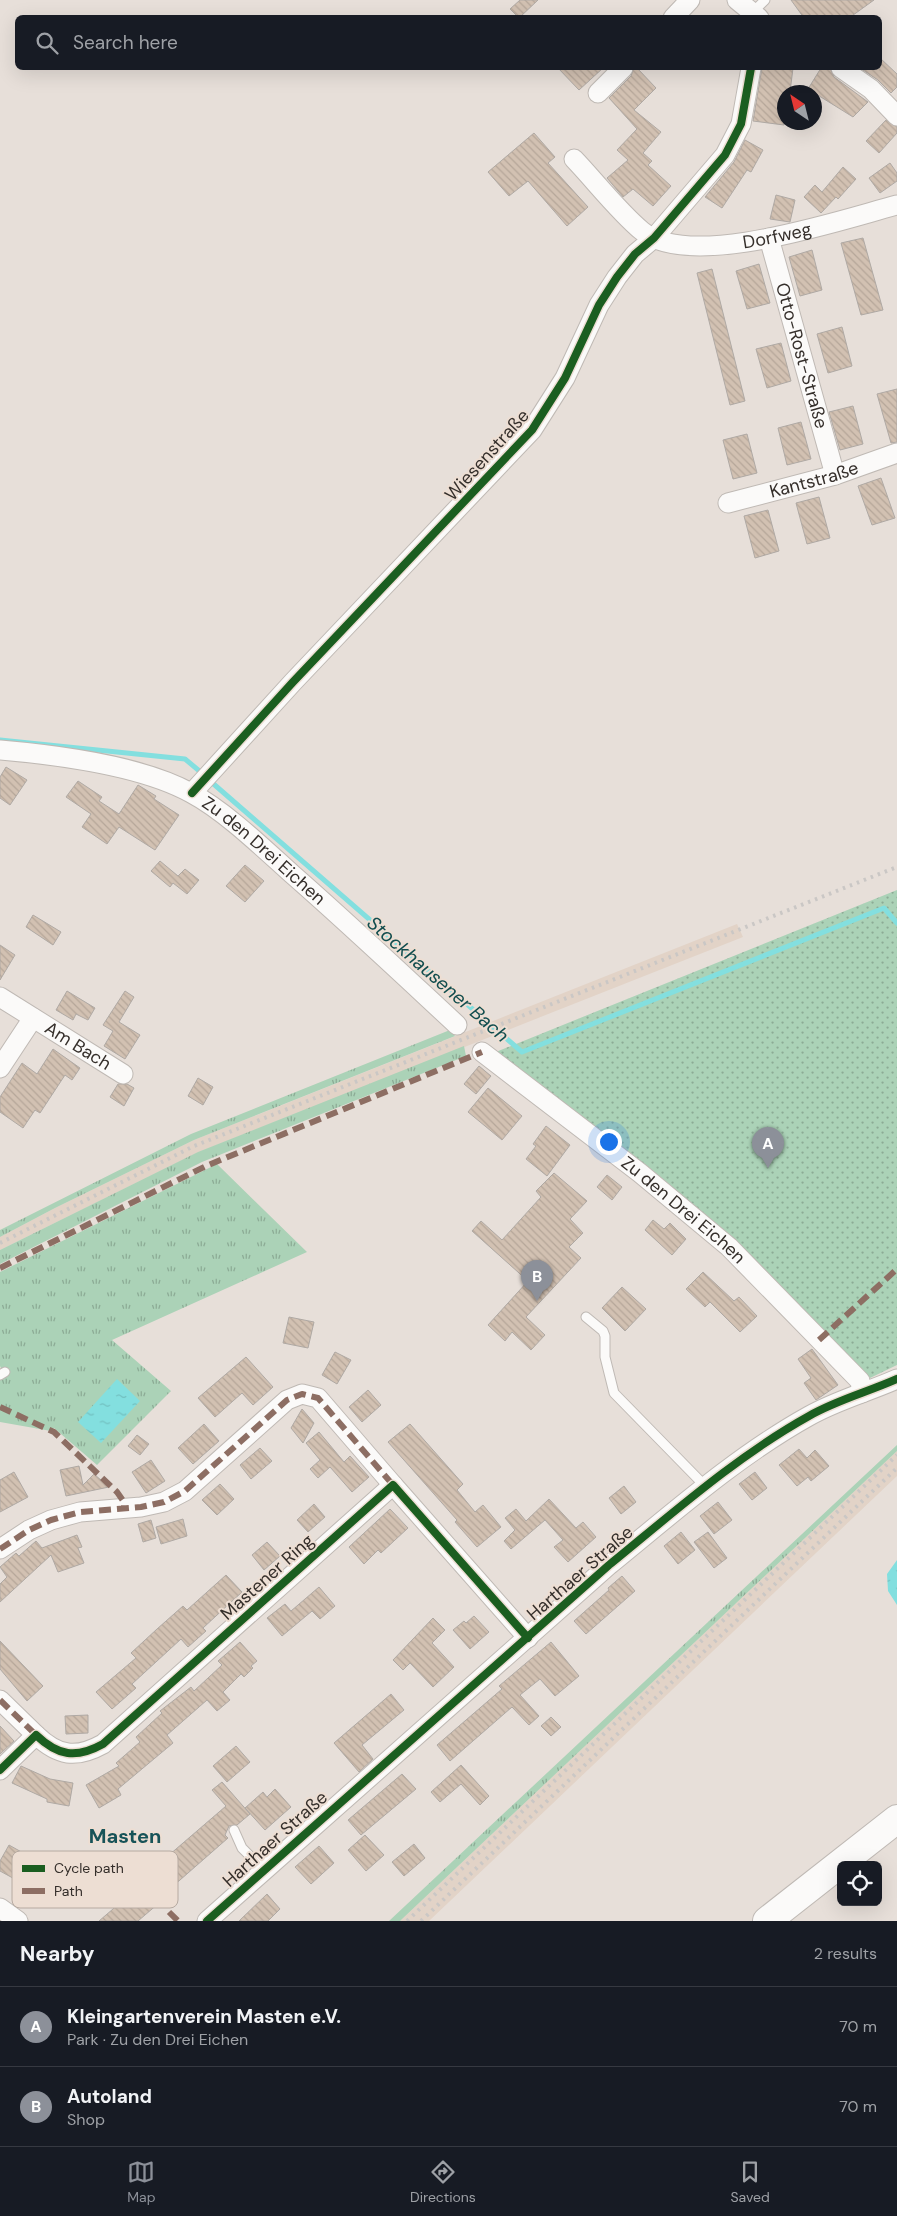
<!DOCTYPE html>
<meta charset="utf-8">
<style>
body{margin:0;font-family:"DM Sans",sans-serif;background:#242831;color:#f1f3f6}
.controls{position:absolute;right:15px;bottom:15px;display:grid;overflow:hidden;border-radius:8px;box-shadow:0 5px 20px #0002}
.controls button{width:45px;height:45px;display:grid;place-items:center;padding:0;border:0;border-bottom:1px solid #363941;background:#171b24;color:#f1f3f6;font:25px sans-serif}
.compass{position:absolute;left:777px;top:85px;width:45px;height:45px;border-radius:50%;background:#171b24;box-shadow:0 5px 20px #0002;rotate:325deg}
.you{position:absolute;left:608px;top:1141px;width:18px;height:18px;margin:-12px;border:4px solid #fff;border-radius:50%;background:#1a73e8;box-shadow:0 0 0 8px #1a73e833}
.badge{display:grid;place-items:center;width:32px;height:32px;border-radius:50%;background:#8c9099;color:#fff;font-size:16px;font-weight:700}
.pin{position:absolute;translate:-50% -41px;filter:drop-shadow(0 1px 2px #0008)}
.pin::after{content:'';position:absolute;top:26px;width:18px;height:15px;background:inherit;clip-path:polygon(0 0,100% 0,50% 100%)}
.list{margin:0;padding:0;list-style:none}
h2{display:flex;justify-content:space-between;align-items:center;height:65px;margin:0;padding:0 20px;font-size:21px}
h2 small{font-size:16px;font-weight:400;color:#9ea1a6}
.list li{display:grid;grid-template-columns:32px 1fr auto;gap:15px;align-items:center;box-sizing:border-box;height:80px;padding:0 20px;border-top:1px solid #363941}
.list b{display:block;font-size:19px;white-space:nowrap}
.list p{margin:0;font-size:16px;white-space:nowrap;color:#9ea1a6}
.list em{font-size:16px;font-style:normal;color:#9ea1a6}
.icon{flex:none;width:28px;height:28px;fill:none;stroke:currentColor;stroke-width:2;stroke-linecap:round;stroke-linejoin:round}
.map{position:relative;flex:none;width:897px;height:1921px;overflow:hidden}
.search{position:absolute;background:#171b24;box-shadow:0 5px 20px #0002;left:15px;right:15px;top:15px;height:55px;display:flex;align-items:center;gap:12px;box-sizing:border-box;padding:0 18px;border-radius:8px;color:#9ea1a6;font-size:19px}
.sheet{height:225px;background:#171b24}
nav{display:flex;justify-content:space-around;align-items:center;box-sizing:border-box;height:70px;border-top:1px solid #363941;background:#171b24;font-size:14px;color:#9ea1a6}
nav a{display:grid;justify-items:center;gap:2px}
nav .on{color:#8c9099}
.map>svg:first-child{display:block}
</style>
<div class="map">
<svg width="897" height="1921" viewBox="0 0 897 1921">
<defs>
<pattern id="grass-tufts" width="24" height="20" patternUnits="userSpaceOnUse" patternTransform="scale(1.25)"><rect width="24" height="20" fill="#abd2b7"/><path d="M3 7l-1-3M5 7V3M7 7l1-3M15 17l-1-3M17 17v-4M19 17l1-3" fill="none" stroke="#8cab95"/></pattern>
<pattern id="garden-dots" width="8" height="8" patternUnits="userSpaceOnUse" patternTransform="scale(1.25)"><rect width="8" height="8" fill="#abd2b7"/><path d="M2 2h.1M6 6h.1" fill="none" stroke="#8cab95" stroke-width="1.8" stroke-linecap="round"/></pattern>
<pattern id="water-ripples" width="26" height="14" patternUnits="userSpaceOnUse" patternTransform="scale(1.25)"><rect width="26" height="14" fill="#83dfdf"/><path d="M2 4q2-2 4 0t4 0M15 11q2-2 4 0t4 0" fill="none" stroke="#72c0c0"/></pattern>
<pattern id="building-back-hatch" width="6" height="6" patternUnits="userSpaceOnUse" patternTransform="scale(1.25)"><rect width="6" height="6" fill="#d2c1b2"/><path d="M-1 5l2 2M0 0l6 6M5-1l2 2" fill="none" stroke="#b5a699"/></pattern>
</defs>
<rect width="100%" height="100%" fill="#e7dfd9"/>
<path fill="#e2d3c7" d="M737,924L743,937L199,1152L0,1250V1237L55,1208L194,1140Z
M897,1451V1476L429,1921H400Z"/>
<path fill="url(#grass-tufts)" d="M450,1030L455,1036L194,1140L55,1208L0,1237V1230L191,1134Z
M464,1046L466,1056L202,1162L0,1264V1250L198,1152Z
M217,1164L307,1252L112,1340L171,1391L97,1465L54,1428L51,1431L0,1422V1379L10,1373L9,1368H1L0,1366V1272Z
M897,1445V1451L400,1921H389Z"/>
<path fill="url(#garden-dots)" d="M897,890V1365L870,1378L730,1242L491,1054Z"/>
<path fill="url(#water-ripples)" d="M117,1379L140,1401L101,1443L78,1422Z
M897,1560V1605L888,1591L887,1574Z"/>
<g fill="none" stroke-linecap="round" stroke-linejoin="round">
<path stroke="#83dfdf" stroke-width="5" d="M0,740L185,759L203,774
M209,780L522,1052L884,908L897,923"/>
</g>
<path fill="url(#building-back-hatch)" stroke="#afa9a4" d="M520,0H538L519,18L510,9Z
M791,0H874L849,18H804Z
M880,58L897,74V87L891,93L878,80L860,68H880Z
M558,68H603L579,90Z
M634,68H637L656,88L634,110L661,132L643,153L652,161L648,165L671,186L653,206L633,189L623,197L607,178L628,160L617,150L637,129L609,98L631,76Z
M762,68H793L790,92H784V125L753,121Z
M821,68H830L834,77L868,102L853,117L808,89Z
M886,120L897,127V133L879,153L866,141Z
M534,133L555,157L548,163L588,207L567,226L528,181L509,196L488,172Z
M745,140L763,150L751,172L747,170L722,208L705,197L734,162Z
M890,163L897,173V181L880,193L869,178Z
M843,167L856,179L838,199L836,197L821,213L804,197L815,185L822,192Z
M776,195L795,200L790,222L770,219Z
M863,238L883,310L861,315L841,243Z
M812,250L822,290L800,296L789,257Z
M759,264L770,303L747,309L736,271Z
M712,269L745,401L730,405L697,273Z
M842,327L852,366L828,373L817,334Z
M781,343L791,381L767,388L756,349Z
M897,389V442L891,443L877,394Z
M853,406L863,444L840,450L829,412Z
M801,422L811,459L787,465L778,428Z
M747,434L757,473L733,479L723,440Z
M881,478L895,518L872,525L858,486Z
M819,497L830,538L807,544L796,503Z
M768,510L779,551L755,558L744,516Z
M6,767L27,780L10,805L0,798V777Z
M78,781L102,797L99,801L119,814L138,785L156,796L154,799L179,815L155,850L119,827L107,844L82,827L91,814L66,797Z
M160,861L178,876L185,869L199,880L187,894L173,883L170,887L151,871Z
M245,865L264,881L245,902L226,886Z
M33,915L61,932L53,945L26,927Z
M0,945L15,955L0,980Z
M67,991L95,1008L88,1020L76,1014L73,1020L56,1010Z
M125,991L134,997L119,1022L140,1035L125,1059L104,1046L113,1031L103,1025Z
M53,1049L80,1068L72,1080L65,1075L40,1113L35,1110L23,1128L0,1112V1097L22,1063L37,1074Z
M479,1066L491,1076L476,1094L464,1084Z
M198,1078L213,1087L203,1105L188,1096Z
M118,1084H127L134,1088L124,1106L110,1097Z
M488,1088L522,1116L502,1140L468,1112Z
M546,1126L570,1145L547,1176L526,1159L536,1146L533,1144Z
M554,1173L587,1201L570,1219L583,1233L569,1247L581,1258L526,1317L545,1335L531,1350L512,1332L505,1341L488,1325L528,1281L472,1231L481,1221L502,1240L541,1197L536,1191Z
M607,1175L622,1187L612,1200L597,1187Z
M653,1220L664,1229L670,1223L686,1239L672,1255L645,1230Z
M703,1272L734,1301L739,1297L757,1316L740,1332L710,1302L705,1307L686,1289Z
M622,1287L646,1309L625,1331L602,1308Z
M289,1317L314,1322L308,1348L283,1343Z
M812,1349L838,1385L816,1400L804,1383L811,1378L798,1359Z
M335,1352L351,1360L337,1384L322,1375Z
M246,1357L273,1387L253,1405L242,1393L215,1417L198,1398Z
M368,1390L381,1405L362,1422L349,1407Z
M302,1409L314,1423L303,1443L291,1428Z
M204,1424L219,1441L193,1464L178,1448Z
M410,1424L463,1484L457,1490L475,1512L483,1505L501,1527L477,1547L455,1522L457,1520L388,1442Z
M319,1432L344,1462L350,1456L369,1477L352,1492L330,1467L318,1478L310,1469L320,1460L306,1443Z
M137,1435L149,1444L140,1455L128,1446Z
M260,1448L272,1461L251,1479L240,1465Z
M799,1449L807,1458L815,1450L829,1466L811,1481L808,1477L797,1486L779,1465Z
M151,1460L165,1481L146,1493L132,1472Z
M79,1466L83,1485L94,1474L109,1487L66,1496L60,1470Z
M14,1472L28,1497L0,1512V1480Z
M755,1472L767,1488L752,1500L739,1484Z
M220,1484L234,1499L217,1515L202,1500Z
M624,1486L636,1502L621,1514L609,1498Z
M549,1499L576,1528L583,1522L596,1537L568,1562L554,1547L563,1540L545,1520L511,1549L504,1541L515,1530L505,1518L516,1509L526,1521Z
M718,1502L732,1520L714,1534L700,1516Z
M314,1504L325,1517L308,1532L297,1520Z
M390,1509L408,1528L381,1553L378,1550L364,1564L349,1547Z
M183,1519L187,1536L161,1544L156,1527Z
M151,1520L156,1538L143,1542L138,1524Z
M681,1532L695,1550L678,1564L664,1546Z
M708,1532L727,1558L714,1568L694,1542Z
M77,1535L82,1547L78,1548L84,1563L58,1572L51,1555L0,1602V1584L7,1577L0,1567L16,1553L19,1556L36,1541L42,1548Z
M267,1542L280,1556L264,1570L252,1555Z
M226,1575L242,1592L203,1628L206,1631L188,1647L181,1639L132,1684L136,1688L112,1709L96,1692L136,1658L131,1653L157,1629L183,1606L187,1610Z
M622,1576L635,1591L586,1634L574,1621L609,1590L608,1588Z
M319,1587L335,1606L320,1619L312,1611L282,1636L267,1618L285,1604L291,1611Z
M474,1616L489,1632L470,1649L453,1630L464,1621L466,1623Z
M433,1618L445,1630L432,1643L454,1667L433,1687L410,1663L403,1670L393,1660Z
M0,1641L43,1686L27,1701L0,1669Z
M240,1642L257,1661L251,1666L253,1668L244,1677L241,1674L223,1692L230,1700L217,1711L207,1700L167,1735L173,1743L118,1789L121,1795L99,1808L86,1785L119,1766L116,1763L140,1742L136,1737L162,1713L160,1711L191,1687L194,1691L222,1665L218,1661Z
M551,1642L579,1676L555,1696L540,1679L520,1695L539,1716L529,1725L512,1707L450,1761L437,1745L502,1689L499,1686Z
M391,1694L404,1710L362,1745L373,1759L359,1772L334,1743Z
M88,1715V1733L66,1734L65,1716Z
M551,1717L561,1727L551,1736L541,1726Z
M0,1726L14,1741L0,1754Z
M236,1746L250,1762L227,1782L213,1766Z
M461,1765L489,1796L480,1805L461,1784L440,1802L431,1792Z
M21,1766L50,1779L73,1783L69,1806L47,1802V1799L12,1783Z
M402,1774L416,1789L361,1835L348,1820Z
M222,1782L250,1814L237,1825L229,1826L225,1835L228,1838L164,1894L166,1897L138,1921H99L149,1878L147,1874L226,1806L212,1790Z
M275,1789L291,1807L265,1830L245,1808L263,1792L267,1797Z
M365,1835L384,1855L366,1871L348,1850Z
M414,1844L425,1858L404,1876L392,1862Z
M9,1845L25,1854L19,1864L42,1878L50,1872L61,1885L43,1903L31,1888L0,1871V1861Z
M319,1846L334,1863L311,1884L295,1867Z
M267,1894L280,1909L268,1921H239Z"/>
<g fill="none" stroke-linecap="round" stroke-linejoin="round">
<g stroke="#bfb9b4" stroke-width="11">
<path id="service" d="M752,13L765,0
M586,1317L603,1331L605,1336V1357L614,1393L706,1487
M0,1375L5,1372
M234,1830L242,1848L263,1869"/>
</g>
<g stroke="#bfb9b4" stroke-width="21">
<g id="minor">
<path d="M737,0L759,18"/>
<path d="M673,18L690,0"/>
<path d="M841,68L871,89L897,116"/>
<path d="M598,93L623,68"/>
<path id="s1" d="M574,159C595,181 619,212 642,231C690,271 840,220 897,205"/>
<path id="s2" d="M769,238L835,475"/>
<path id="s3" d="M728,503L835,475L897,453"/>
<path id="s4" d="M0,750C58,755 140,765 191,793C225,811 263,848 292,874C348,923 402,974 457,1025"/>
<path d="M192,793L293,682L532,430L565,378L599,305L617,277L635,254L654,238L725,155L741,124L751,68"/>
<path id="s5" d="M0,997L123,1074"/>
<path id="s6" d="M482,1052L640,1173L729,1247L860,1381L862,1393"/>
<path d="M0,1068L33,1018"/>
<path d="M0,1549L29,1530L51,1520L80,1512L141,1507L164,1502L185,1491L287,1400L302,1394L318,1398L393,1485"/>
<path d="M0,1700L36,1735"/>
<path d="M0,1770L36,1735C58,1756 76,1759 103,1744L393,1485L528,1638"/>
<path d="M0,1908L18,1921"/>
<path d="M207,1921L609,1565C673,1513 737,1456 809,1416C837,1400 868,1392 897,1379"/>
</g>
</g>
<g stroke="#bfb9b4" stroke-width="30">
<path id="primary" d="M767,1921L897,1819"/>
</g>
<use href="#service" stroke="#fbfaf9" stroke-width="9"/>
<use href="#minor" stroke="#fbfaf9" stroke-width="19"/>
<use href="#primary" stroke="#fbfaf9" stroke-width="28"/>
<path stroke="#cac7c5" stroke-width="4" stroke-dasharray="2.5 5" stroke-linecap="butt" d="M0,1243L194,1146L897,867
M407,1921L897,1455
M421,1921L897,1468"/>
<path stroke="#8d6e63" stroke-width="6" stroke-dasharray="12 6" stroke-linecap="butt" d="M0,1268L206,1166L482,1052
M819,1340L897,1269
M0,1407L54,1432L117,1492L124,1502V1508
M0,1549L29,1530L51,1520L80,1512L141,1507L164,1502L185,1491L287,1400L302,1394L318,1398L393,1485
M0,1700L36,1735
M169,1912L178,1921"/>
<g stroke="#edded3" stroke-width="11">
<path id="cycleway" d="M192,793L293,682L532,430L565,378L599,305L617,277L635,254L654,238L725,155L741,124L751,68
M0,1770L36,1735C58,1756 76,1759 103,1744L393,1485L528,1638
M207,1921L609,1565C673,1513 737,1456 809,1416C837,1400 868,1392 897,1379"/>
</g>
<use href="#cycleway" stroke="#1b5e20" stroke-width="8"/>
</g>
<g text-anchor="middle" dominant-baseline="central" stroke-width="4" stroke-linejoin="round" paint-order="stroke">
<g font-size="18" fill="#352f2b" stroke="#edded3">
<text stroke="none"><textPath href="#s1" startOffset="238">Dorfweg</textPath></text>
<text stroke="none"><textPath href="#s2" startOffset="122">Otto-Rost-Straße</textPath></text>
<text transform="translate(487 455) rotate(-48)">Wiesenstraße</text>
<text stroke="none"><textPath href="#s3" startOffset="89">Kantstraße</textPath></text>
<text stroke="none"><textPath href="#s4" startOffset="290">Zu den Drei Eichen</textPath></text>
<text stroke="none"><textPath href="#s5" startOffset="92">Am Bach</textPath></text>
<text stroke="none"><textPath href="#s6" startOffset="256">Zu den Drei Eichen</textPath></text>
<text transform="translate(580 1573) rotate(-41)">Harthaer Straße</text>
<text transform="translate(267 1577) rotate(-42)">Mastener Ring</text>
<text transform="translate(275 1839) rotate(-42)">Harthaer Straße</text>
</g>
<g font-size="19" font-style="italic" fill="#114d4e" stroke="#edded3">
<text transform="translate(438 979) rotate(41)">Stockhausener Bach</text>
</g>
<g font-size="20" font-weight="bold" fill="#175358" stroke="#edded3">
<text x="125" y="1836">Masten</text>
</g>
</g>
<rect x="12" y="1851" width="166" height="57" rx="8" fill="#edded3" stroke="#b6aaa1" stroke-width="1"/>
<rect x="22" y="1865" width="23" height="7" fill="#1b5e20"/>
<rect x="22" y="1888" width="23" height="6" fill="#8d6e63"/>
<g font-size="14" fill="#352f2b">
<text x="54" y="1873">Cycle path</text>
<text x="54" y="1896">Path</text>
</g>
</svg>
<div class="controls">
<button><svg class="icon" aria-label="locate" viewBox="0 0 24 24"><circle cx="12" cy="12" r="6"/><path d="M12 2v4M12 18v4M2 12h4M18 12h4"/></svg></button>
</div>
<svg class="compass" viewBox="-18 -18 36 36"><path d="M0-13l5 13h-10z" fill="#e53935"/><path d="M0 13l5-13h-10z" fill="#9ea1a6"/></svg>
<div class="you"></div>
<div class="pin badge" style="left:768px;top:1168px">A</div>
<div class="pin badge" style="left:537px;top:1301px">B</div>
<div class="search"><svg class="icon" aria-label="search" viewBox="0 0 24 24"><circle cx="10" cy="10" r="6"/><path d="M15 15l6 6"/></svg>Search here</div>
</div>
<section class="sheet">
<h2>Nearby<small>2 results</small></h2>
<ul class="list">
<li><span class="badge">A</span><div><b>Kleingartenverein Masten e.V.</b><p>Park · Zu den Drei Eichen</p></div><em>70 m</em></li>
<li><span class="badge">B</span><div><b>Autoland</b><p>Shop</p></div><em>70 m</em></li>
</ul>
</section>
<nav>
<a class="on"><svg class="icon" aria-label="map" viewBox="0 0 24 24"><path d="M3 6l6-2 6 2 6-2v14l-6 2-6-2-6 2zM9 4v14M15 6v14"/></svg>Map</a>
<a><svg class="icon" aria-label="directions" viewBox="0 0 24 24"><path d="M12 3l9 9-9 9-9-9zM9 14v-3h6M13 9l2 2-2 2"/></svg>Directions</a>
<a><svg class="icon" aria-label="saved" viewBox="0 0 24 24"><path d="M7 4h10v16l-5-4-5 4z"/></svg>Saved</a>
</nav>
